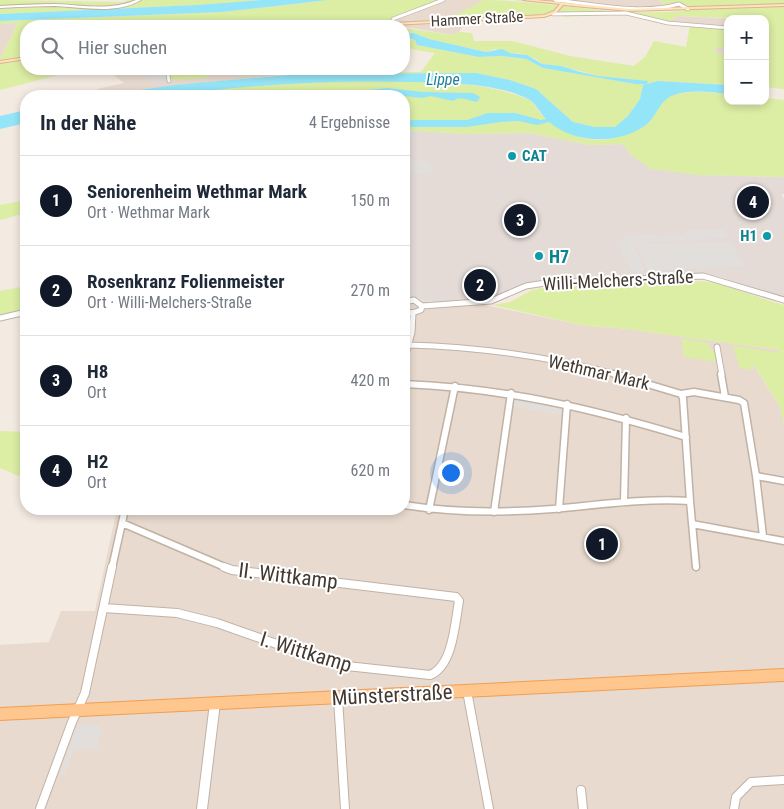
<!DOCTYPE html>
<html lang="de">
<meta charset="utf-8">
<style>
body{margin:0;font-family:"Roboto Condensed",sans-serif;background:#f6f6f7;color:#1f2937}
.controls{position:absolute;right:15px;top:15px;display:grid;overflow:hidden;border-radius:10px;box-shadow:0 2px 8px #0003}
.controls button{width:45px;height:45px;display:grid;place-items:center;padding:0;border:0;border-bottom:1px solid #e0e1e3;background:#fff;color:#1f2937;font:25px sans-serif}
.you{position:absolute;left:450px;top:472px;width:18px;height:18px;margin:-12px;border:4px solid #fff;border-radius:50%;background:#1a73e8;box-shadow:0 0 0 8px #1a73e833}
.badge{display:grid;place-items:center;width:32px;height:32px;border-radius:50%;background:#111827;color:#fff;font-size:16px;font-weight:700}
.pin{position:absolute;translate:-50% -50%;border:2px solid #fff;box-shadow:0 1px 5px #0006}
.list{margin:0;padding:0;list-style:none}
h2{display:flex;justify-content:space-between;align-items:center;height:65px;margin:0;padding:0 20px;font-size:21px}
h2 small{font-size:16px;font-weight:400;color:#747a83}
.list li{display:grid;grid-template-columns:32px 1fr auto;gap:15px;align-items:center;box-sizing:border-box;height:90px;padding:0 20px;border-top:1px solid #e0e1e3}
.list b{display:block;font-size:19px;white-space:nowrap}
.list p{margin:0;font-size:16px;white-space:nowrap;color:#747a83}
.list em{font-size:16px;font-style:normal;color:#747a83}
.icon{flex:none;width:28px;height:28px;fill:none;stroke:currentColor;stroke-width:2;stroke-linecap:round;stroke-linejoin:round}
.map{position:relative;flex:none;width:784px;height:809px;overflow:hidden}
.search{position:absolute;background:#fff;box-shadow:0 2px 8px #0003;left:20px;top:20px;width:390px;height:55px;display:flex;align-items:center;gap:12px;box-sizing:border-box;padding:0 18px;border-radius:20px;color:#747a83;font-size:19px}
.panel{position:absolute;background:#fff;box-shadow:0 2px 8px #0003;left:20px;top:90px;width:390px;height:425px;border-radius:20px}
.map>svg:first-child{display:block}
</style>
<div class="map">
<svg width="784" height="809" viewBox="0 0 784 809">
<rect width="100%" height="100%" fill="#f3eae1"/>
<path fill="#e8dace" d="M442,0H483L459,32L453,35L389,24L392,18Z
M513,0H660L664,5L670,2H682L692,10L617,11Z
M677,16L740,19H728V55L715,52V47L726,28L671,24V20Z
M18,23L0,59V24Z
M106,69H286L284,75L169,86L102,95L97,89L124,83Z
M414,298L433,303L485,305L586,326L619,328L779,350L784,364L752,362L780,407L784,425V809H0V645L49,642L61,611H95L117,509H404V300Z"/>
<path fill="#e4dbd7" d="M404,130L465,134L529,133L590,145L623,144L631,155L697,175L784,177V194H781L784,199V297L758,291L721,277L699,273L535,281L489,299L440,302L426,301L413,297L404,299Z"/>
<path fill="#dceda4" d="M0,0L123,2L130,0H262L196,5L0,14Z
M328,0H442L392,18L389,24L396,26H155L130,22C122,28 113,21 105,26H26V69H81L0,90V59L18,23L0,24V21L222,12Z
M480,0C550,0 621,19 692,10C682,2 675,0 664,5L660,0H784V89L765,87V19L677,16L671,20V24L621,14L566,17L551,14L454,21L453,16L482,1Z
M690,25L726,28L723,48L715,47V52L728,55V85L658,81L643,85L640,99L628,116L615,127H595L573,122L536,89L510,80L476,73L284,75L285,72H421L435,53L404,48V36L415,40L417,45L479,57L501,56L526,59L543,68L635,84H647L637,80L598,76L561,66L542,64L536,59L519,53H510L494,49L487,52L429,39L414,33L404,34V28L453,35L459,32L472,33L474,41H512L570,56L634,66L645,57L654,41L686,47Z
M170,69H210L207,78L173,80L170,78Z
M323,81C386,82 469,75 527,99C534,101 537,110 542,115C556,129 577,139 596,140C617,140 641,132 654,115C657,112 658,106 661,102C675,88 710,92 728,94V101H765V98L784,100V177L697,175L651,169L631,155L623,144L590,145L529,133L465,134L404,130V96H169L243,86Z
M26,200V213L0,220V205Z
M673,281C689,281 705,280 720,284C742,291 762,299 784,305V425L780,407L753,363V370L740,368L733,346L780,353L779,350L619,328L586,326L492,305L510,302L532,290L542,288Z
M26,286V309L0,315V291Z
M682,338L708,343L710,349L716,353L717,362L683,357Z
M0,431L26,432V479L0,468Z"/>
<path fill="#e2dedb" d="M141,69H165L167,81L153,84L150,79L138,73L144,71Z
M425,160L431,163L433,173L404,174V161Z
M723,229L729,238L632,243L645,271L633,272L618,243L624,238L623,236L655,234L657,236L686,235L685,231Z
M730,242L744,266L648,271L635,244Z
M514,396L563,408L562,415L511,406Z
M77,725H102L97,749H74L65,775H60Z"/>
<path fill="#95e5f8" d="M262,0H328L222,12L0,21V14L196,5Z
M414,33L429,39L486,52L502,49L510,53L527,55L542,64L561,66L580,72L598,76L648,81L647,84L658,81L728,85V94C711,92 691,89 674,95C659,100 658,115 646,125C618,145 575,144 549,122L537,125L519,121L501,122L466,127H404V121L409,120H467L488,113H515L541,120L546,119C540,113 535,102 528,99C497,83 450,83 416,82C339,80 268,83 191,93V96H186L185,94L169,96H95L175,85L300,74L476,73L510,80L536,89L573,122L595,127H615L628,116L640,99L643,85L646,84H635L543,68L526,59L501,56L479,57L417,45L415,40L404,36V34Z
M387,88L423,92L473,93L480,97L477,102C467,101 461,95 453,101L431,96L422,98L404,96H335L339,93Z
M26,110V123L0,129V116Z"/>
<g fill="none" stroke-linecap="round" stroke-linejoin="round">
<g stroke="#c1b2a6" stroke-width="4.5">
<path id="minor-far3" d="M555,0C595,4 640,15 679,4L688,9
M553,14L626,13L668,23L728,28
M393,24V19L443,0
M167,69L169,81
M246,69V71"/>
</g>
<g stroke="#c1b2a6" stroke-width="7">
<path id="minor-far2" d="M404,302L414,300L422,306L421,310L412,313L404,310
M422,306L491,301L526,286L545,283L703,276L784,300
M0,318L26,312
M409,345C480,347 550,357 619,375
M717,347L722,375
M404,362L412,332L413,313"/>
</g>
<g stroke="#c1b2a6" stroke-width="9">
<path id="minor-far1" d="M721,374L725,397
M404,384C504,388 590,408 686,437
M681,394L694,392L739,400L744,403L756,476L763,536
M756,476L784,481
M690,501L696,567
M624,502L626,418
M404,505C454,513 503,513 553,509C598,505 644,498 690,501L683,398L681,394L614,374
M559,509L567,404
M429,510L455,386
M494,512L511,393
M122,523L227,568
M692,524L784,541
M112,568L125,509"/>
</g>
<g stroke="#c1b2a6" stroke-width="10">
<path id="minor" d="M104,608L177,613L217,623L305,654L347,666L430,675C453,666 455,623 459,601L456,597L232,570L224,567
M467,691L489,809
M338,698L345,809
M581,790L583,809
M40,809L72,722L85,693L112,567
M734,809L736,797L751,782L784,780"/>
</g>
<g stroke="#c1b2a6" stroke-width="2">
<path id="tertiary" d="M136,0H141C115,15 84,7 55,6C37,6 18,7 0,8V6C18,5 37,4 55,4C82,5 110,11 136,0Z
M215,698L218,700L220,703L207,809H197L210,703L212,700Z"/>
</g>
<g stroke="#dbb68d" stroke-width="2">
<path id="secondary" d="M523,0H536L629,9L784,4V6L629,11L563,5L556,13L544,17L375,26H356L358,25L544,15L554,11L560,4Z
M26,57V59L0,63V61Z"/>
</g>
<g stroke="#f19e51" stroke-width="2">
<path id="primary" d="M784,669V681L0,720V708Z"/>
</g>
<use href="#minor-far3" stroke="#fff" stroke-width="3"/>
<use href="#minor-far2" stroke="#fff" stroke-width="5"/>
<use href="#minor-far1" stroke="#fff" stroke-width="6"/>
<use href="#minor" stroke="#fff" stroke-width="8"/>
<use href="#tertiary" fill="#fff" fill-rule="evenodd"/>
<use href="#secondary" fill="#ffe2bf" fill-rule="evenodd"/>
<use href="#primary" fill="#ffc68e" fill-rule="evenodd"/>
</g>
<g fill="#0f9aa8" stroke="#fff" stroke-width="2">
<circle cx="512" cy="156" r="5"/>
<circle cx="767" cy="236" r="5"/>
<circle cx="539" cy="256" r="5"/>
</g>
<g text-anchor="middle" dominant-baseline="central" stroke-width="4" stroke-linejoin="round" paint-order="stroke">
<g font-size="15" fill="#443931" stroke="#fff">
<text transform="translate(477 19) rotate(-3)">Hammer Straße</text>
</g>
<g font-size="15" font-weight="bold" fill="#0d838f" stroke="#fff" text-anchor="start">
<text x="522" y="156">CAT</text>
<text x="757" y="236" text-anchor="end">H1</text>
</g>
<g font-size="16" font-style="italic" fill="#1d7f99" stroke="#fff">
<text x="443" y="79">Lippe</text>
</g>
<g font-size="18" font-weight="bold" fill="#0d838f" stroke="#fff" text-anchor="start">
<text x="549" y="256">H7</text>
</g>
<g font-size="18" fill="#443931" stroke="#fff">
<text transform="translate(618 280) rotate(-3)">Willi-Melchers-Straße</text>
<text transform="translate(599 372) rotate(13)">Wethmar Mark</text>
</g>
<g font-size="21" fill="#443931" stroke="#fff">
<text transform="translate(288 576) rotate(7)">II. Wittkamp</text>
<text transform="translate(306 652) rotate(17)">I. Wittkamp</text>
<text transform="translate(392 695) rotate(-3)">Münsterstraße</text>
</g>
</g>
</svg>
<div class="controls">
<button>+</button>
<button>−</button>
</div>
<div class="you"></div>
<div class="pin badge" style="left:602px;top:544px">1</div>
<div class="pin badge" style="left:480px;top:285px">2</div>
<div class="pin badge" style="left:520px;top:220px">3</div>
<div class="pin badge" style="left:753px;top:202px">4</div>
<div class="search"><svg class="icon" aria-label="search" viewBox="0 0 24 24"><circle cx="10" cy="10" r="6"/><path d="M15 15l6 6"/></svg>Hier suchen</div>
<section class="panel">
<h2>In der Nähe<small>4 Ergebnisse</small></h2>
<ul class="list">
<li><span class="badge">1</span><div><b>Seniorenheim Wethmar Mark</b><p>Ort · Wethmar Mark</p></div><em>150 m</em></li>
<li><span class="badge">2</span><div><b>Rosenkranz Folienmeister</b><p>Ort · Willi-Melchers-Straße</p></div><em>270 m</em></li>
<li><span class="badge">3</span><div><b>H8</b><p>Ort</p></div><em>420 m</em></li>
<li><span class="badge">4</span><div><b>H2</b><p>Ort</p></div><em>620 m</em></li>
</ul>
</section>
</div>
